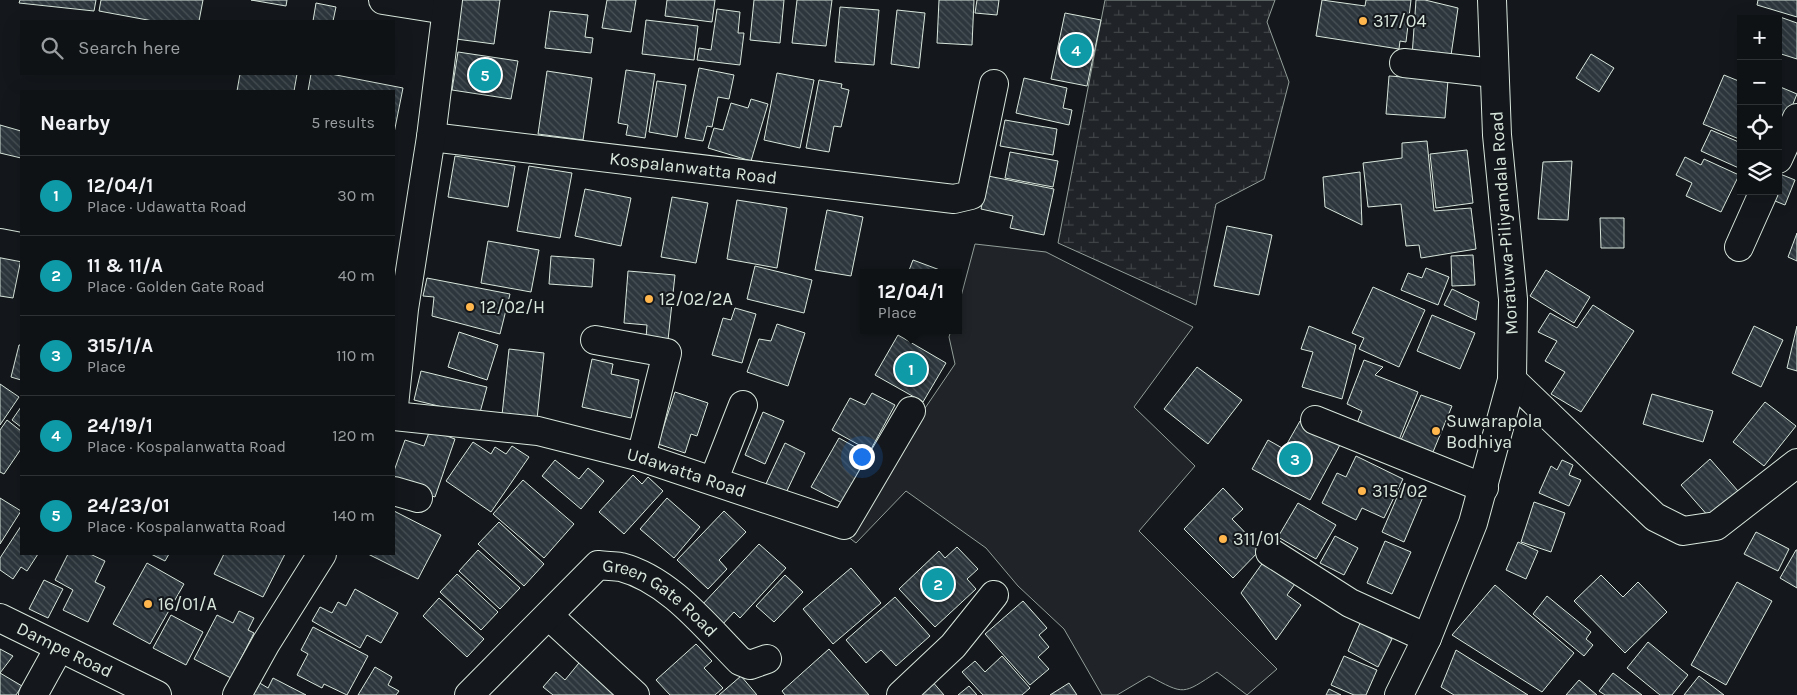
<!DOCTYPE html>
<meta charset="utf-8">
<style>
body{margin:0;font-family:Karla,sans-serif;background:#1d2022;color:#f1f3f6}
.controls{position:absolute;right:15px;top:15px;display:grid;overflow:hidden;border-radius:0px;box-shadow:0 5px 20px #0002}
.controls button{width:45px;height:45px;display:grid;place-items:center;padding:0;border:0;border-bottom:1px solid #2f3234;background:#0f1215;color:#f1f3f6;font:25px sans-serif}
.you{position:absolute;left:861px;top:456px;width:18px;height:18px;margin:-12px;border:4px solid #fff;border-radius:50%;background:#1a73e8;box-shadow:0 0 0 8px #1a73e833}
.badge{display:grid;place-items:center;width:32px;height:32px;border-radius:50%;background:#8c9099;color:#fff;font-size:16px;font-weight:700}
.pin{position:absolute;translate:-50% -50%;border:2px solid #fff;box-shadow:0 1px 5px #0006}
.popup{position:absolute;left:860px;top:269px;width:102px;height:65px;box-sizing:border-box;display:grid;place-content:center;border-radius:0px;background:#0f1215;filter:drop-shadow(0 1px 4px #0005);font-size:16px;white-space:nowrap;color:#9b9ea0}
.popup b{font-size:19px;color:#f1f3f6}
.popup::after{content:'';position:absolute;left:50%;top:100%;margin-left:-10px;border:10px solid transparent;border-top-color:#0f1215}
.list{margin:0;padding:0;list-style:none}
h2{display:flex;justify-content:space-between;align-items:center;height:65px;margin:0;padding:0 20px;font-size:21px}
h2 small{font-size:16px;font-weight:400;color:#9b9ea0}
.list li{display:grid;grid-template-columns:32px 1fr auto;gap:15px;align-items:center;box-sizing:border-box;height:80px;padding:0 20px;border-top:1px solid #2f3234}
.list b{display:block;font-size:19px;white-space:nowrap}
.list p{margin:0;font-size:16px;white-space:nowrap;color:#9b9ea0}
.list em{font-size:16px;font-style:normal;color:#9b9ea0}
.icon{flex:none;width:28px;height:28px;fill:none;stroke:currentColor;stroke-width:2;stroke-linecap:round;stroke-linejoin:round}
.map{position:relative;flex:none;width:1797px;height:695px;overflow:hidden}
.search{position:absolute;background:#0f1215;box-shadow:0 5px 20px #0002;left:20px;top:20px;width:375px;height:55px;display:flex;align-items:center;gap:12px;box-sizing:border-box;padding:0 18px;border-radius:0px;color:#9b9ea0;font-size:19px}
.panel{position:absolute;background:#0f1215;box-shadow:0 5px 20px #0002;left:20px;top:90px;width:375px;height:465px;border-radius:0px}
.map>svg:first-child{display:block}
</style>
<div class="map">
<svg width="1797" height="695" viewBox="0 0 1797 695">
<defs>
<pattern id="wetland-marsh" width="20" height="14" patternUnits="userSpaceOnUse" patternTransform="scale(1.25)"><rect width="20" height="14" fill="#202428"/><path d="M1 5h8M5 5V1M11 12h8M15 12V8" fill="none" stroke="#404447"/></pattern>
<pattern id="building-back-hatch" width="6" height="6" patternUnits="userSpaceOnUse" patternTransform="scale(1.25)"><rect width="6" height="6" fill="#2c363c"/><path d="M-1 5l2 2M0 0l6 6M5-1l2 2" fill="none" stroke="#4a5358"/></pattern>
</defs>
<rect width="100%" height="100%" fill="#14181c"/>
<path fill="#202428" stroke="#939e99" d="M975,244L1046,252L1193,327L1134,407L1195,466L1139,531L1277,669L1247,695L1217,672C1182,695 1185,695 1149,676L1117,695H1102L1064,629L1018,586L986,548L906,491L856,543L847,536L917,420L955,364L949,337L951,330H958L959,304Z"/>
<path fill="url(#wetland-marsh)" stroke="#939e99" d="M1105,0H1275L1267,22L1289,82L1264,179L1216,204L1196,305L1058,243Z"/>
<path fill="url(#building-back-hatch)" stroke="#d8e6dc" d="M20,0H96L94,11L19,3Z
M101,0H203L199,21H153L99,11Z
M251,0H287L286,6Z
M462,0H500L494,44L456,39Z
M607,0H636L631,32L602,28Z
M667,0H715L712,22L665,16Z
M754,0H784L780,43L750,40Z
M797,0H832L826,46L792,43Z
M939,0H974L972,45L937,43Z
M977,0H999L997,15L975,13Z
M1322,0L1365,6L1366,0H1411L1406,42L1400,41L1399,49L1316,36Z
M1416,0H1425L1458,8L1450,62L1412,56Z
M1758,0H1797V17L1757,5Z
M316,3L336,7L333,21H313Z
M840,7L879,10L874,65L835,62Z
M717,9L740,12L738,33H744L740,65L697,60L699,48L711,50Z
M897,10L925,13L919,68L891,64Z
M550,11L588,15L585,37L593,38L591,53L545,48Z
M1065,13L1101,20L1087,86L1051,79Z
M1780,17L1797,23V59L1778,53V23Z
M646,20L698,26L694,60L642,54Z
M458,52L518,61L511,99L452,90Z
M1591,54L1614,68L1599,92L1576,78Z
M699,68L734,75L729,99L718,97L712,127L707,126L703,141L685,138Z
M626,70L655,74L645,138L626,135L628,125L618,123Z
M547,71L592,78L583,140L538,134Z
M777,73L814,80L800,148L764,140Z
M240,74H297L294,91H237Z
M311,74H331L403,88L394,133V91H308Z
M1724,75L1741,82L1739,139L1703,124Z
M1389,76L1448,80L1445,118L1386,114Z
M1024,78L1067,88L1063,108L1072,110L1069,125L1016,113Z
M819,80L842,84L841,88L849,90L841,127L834,126L829,152L806,148Z
M657,81L686,85L677,137L649,132Z
M1778,86L1797,94L1780,136L1778,135Z
M751,99L768,104L751,161L708,148L714,128L723,130L731,103L748,108Z
M1005,120L1057,129L1053,155L1000,146Z
M0,125L21,131V158L0,153Z
M1711,130L1741,143V169L1701,151Z
M1427,141L1434,211L1471,208L1476,249L1421,258L1419,245L1406,246L1401,204L1368,207L1363,163L1402,158V143Z
M1467,150L1473,203L1436,208L1430,154Z
M1010,152L1058,161L1053,187L1005,178Z
M455,156L515,166L508,207L448,197Z
M1685,157L1701,165L1704,159L1739,175L1721,212L1686,196L1692,183L1676,175Z
M1572,161L1568,220L1538,219L1543,162Z
M529,166L572,173L560,238L517,231Z
M1360,172L1362,225L1325,207L1323,177Z
M1780,174L1795,180L1785,205L1770,199L1773,191H1778Z
M988,176L1054,189L1044,235L1010,228L1013,216L981,209Z
M585,189L631,198L621,246L575,236Z
M672,197L708,203L696,263L661,257Z
M737,200L787,208L777,268L727,259Z
M827,210L863,217L851,276L815,270Z
M1600,218H1624V248H1601Z
M1227,226L1272,235L1259,295L1214,286Z
M1797,233V261L1788,257Z
M488,241L539,250L531,292L481,283Z
M0,251L21,259L13,298L0,296Z
M1473,255L1475,285L1452,286L1451,256Z
M551,256L594,259L592,287L549,284Z
M913,260L948,273H908Z
M755,266L812,280L804,313L747,299Z
M1426,268L1449,277L1438,305L1401,290L1408,273L1422,278Z
M1546,270L1590,297L1574,323L1530,296Z
M628,271L675,275L668,340L646,338L647,325L624,323Z
M427,278L510,294L500,334L432,316L434,297L423,296Z
M1373,287L1425,310L1399,367L1359,349L1364,338L1352,333Z
M1452,289L1479,302L1476,320L1444,305Z
M1593,305L1634,331L1581,412L1551,394L1565,372L1545,361L1557,341L1538,332L1550,313L1577,328Z
M735,308L756,314L742,363L712,355L723,318L731,320Z
M1432,315L1475,333L1460,369L1417,351Z
M777,324L805,333L788,386L747,372L759,339L771,341Z
M1309,326L1356,345L1342,399L1302,387L1313,352L1301,349Z
M1754,326L1783,340L1761,387L1732,373Z
M1797,326V371L1787,368Z
M459,332L498,345L487,380L448,367Z
M898,335L946,363L923,402L875,375Z
M19,345H21V380L11,377Z
M509,349L544,353L537,419L502,415Z
M592,359L613,364L611,374L639,380L631,418L582,407Z
M1364,360L1383,367L1375,375L1418,392L1397,445L1355,428L1362,411L1347,404Z
M1197,367L1242,400L1208,444L1164,409Z
M421,371L487,387L479,416L414,400Z
M0,384L19,397L0,425Z
M675,392L708,403L697,436L691,434L685,453L658,444Z
M872,393L895,405L870,451L832,430L850,398L865,405Z
M1652,394L1713,411L1703,442L1643,424Z
M1421,395L1452,406L1433,452L1401,440Z
M1765,402L1796,426L1764,466L1733,442Z
M21,407V427L12,420Z
M763,412L784,421L765,464L745,455Z
M7,420L21,431V449L4,474L0,472V430Z
M1300,421L1341,443L1310,500L1252,469L1268,440L1284,449Z
M430,430L455,439L435,497L394,483V471L405,440L424,446Z
M839,438L868,454L842,503L811,487Z
M473,442L491,454L495,447L506,454L512,446L529,457L491,512L446,481Z
M785,443L805,453L785,495L765,486Z
M1356,456L1403,479L1384,518L1362,508L1356,520L1322,503L1337,473L1346,477Z
M1710,459L1738,491L1709,517L1681,485Z
M555,460L579,479L588,468L604,481L581,509L542,476Z
M1562,460L1573,465L1569,475L1581,480L1569,506L1539,493L1551,466L1557,470Z
M633,475L642,484L648,477L663,491L624,534L599,512Z
M523,480L574,524L544,558L493,514Z
M1223,488L1243,509L1232,519L1261,549L1233,578L1184,529Z
M1401,488L1423,497L1404,542L1382,532Z
M0,498L21,511L0,544Z
M667,498L700,527L674,558L640,529Z
M1534,502L1565,513L1551,552L1521,542Z
M1298,503L1336,525L1316,559L1278,537Z
M394,511L441,535L418,579L368,554H394Z
M724,511L746,532L719,560L727,569L708,589L677,560Z
M499,522L544,564L524,586L478,544Z
M21,526V554H38L27,571L21,567L13,579L0,570V558Z
M1756,532L1789,549L1778,571L1744,554Z
M1335,536L1358,548L1344,575L1320,563Z
M1385,541L1411,552L1392,594L1367,583Z
M1518,542L1538,551L1526,579L1506,570Z
M759,544L786,568L740,618L734,612L722,625L701,606Z
M957,547L978,569L967,579L976,589L935,627L899,589L939,551L945,558Z
M478,550L520,588L500,609L459,571Z
M1796,550H1797V588L1780,578Z
M68,554H90L105,561L95,582L105,587L88,622L63,610L73,590L55,580Z
M151,554H169L165,561Z
M224,554H285L263,597L214,574Z
M1264,561L1297,581L1287,595L1301,605L1276,640L1241,593Z
M147,563L184,584L150,644L113,624Z
M851,568L881,603L833,644L803,609Z
M457,574L498,612L481,630L440,592Z
M785,575L803,592L774,622L756,606Z
M1601,575L1623,597L1638,582L1667,612L1625,653L1574,601Z
M44,580L63,589L48,618L29,609Z
M1737,582L1772,601L1726,685L1691,665Z
M1495,585L1574,653L1542,692L1452,635Z
M355,589L398,613L381,643L367,635L360,648L312,621L320,607L332,613L338,602L346,606Z
M1547,596L1591,632L1586,639L1593,645L1584,656L1533,614Z
M895,597L930,636L896,666L881,650L866,663L846,640Z
M439,598L484,639L467,657L423,616Z
M1023,601L1047,628L1039,635L1049,647L1038,657L1049,669L1030,685L985,634Z
M239,611L254,618L248,630L254,633L231,678L194,659L217,615L233,623Z
M171,615L203,632L186,665L153,648Z
M1361,621L1392,639L1378,667L1348,651Z
M313,627L368,656L347,695L324,684L322,688L297,675L308,654L301,650Z
M1648,642L1688,675L1672,695H1660L1627,668Z
M696,644L712,661L704,668L723,688L715,695H670L656,680Z
M0,649L13,656L0,673L22,686L16,695H0Z
M829,649L869,695H785L782,691Z
M1456,650L1528,695H1454L1441,687Z
M1002,656L1030,688L1022,695H983L962,672L975,661L985,672Z
M1344,656L1377,670L1366,695H1354L1331,685Z
M583,658L623,695H553L543,687L556,672L565,680Z
M375,667L392,677L388,685L399,691L396,695H358Z
M1613,673L1642,695H1605L1599,691Z
M741,676L757,695H719Z
M1699,676L1724,695H1684Z
M273,678L306,695H251L258,682L268,688Z
M931,680L944,695H914Z
M1579,680L1597,695H1566Z
M1069,683L1077,695H1050Z
M969,686L977,695H958Z
M1329,689L1341,695H1326Z"/>
<g fill="none" stroke-linecap="round" stroke-linejoin="round">
<g stroke="#d8e6dc" stroke-width="30">
<g id="minor">
<path d="M383,0L446,10"/>
<path d="M1404,63L1494,73"/>
<path id="s1" d="M431,137L954,199L971,195L994,84"/>
<path d="M1778,159L1797,118"/>
<path d="M0,243L21,247"/>
<path d="M1739,247L1764,191"/>
<path d="M595,340L667,353L641,457"/>
<path d="M1512,380L1655,517L1683,531L1716,526L1797,463"/>
<path d="M394,406L404,309L431,137L448,0"/>
<path id="s2" d="M394,416L538,431L641,457L844,525L911,411"/>
<path d="M1315,420L1484,488"/>
<path d="M714,479L743,405"/>
<path d="M394,491L418,498"/>
<path d="M1270,552L1350,603L1427,638"/>
<path d="M549,616L635,695"/>
<path id="s3" d="M0,618L157,695"/>
<path d="M33,695L59,648"/>
<path d="M237,695L266,643L322,554"/>
<path id="s4" d="M469,695L598,565C606,566 614,566 621,567C670,580 706,627 740,661L750,665L767,659"/>
<path d="M901,695L953,646L994,595"/>
</g>
</g>
<g stroke="#d8e6dc" stroke-width="30">
<path id="major" d="M1399,695L1427,638L1473,523L1512,380L1513,299L1497,135L1492,0"/>
</g>
<use href="#minor" stroke="#14181c" stroke-width="28"/>
<use href="#major" stroke="#14181c" stroke-width="28"/>
</g>
<g fill="#ffb74d" stroke="#14181c" stroke-width="2">
<circle cx="1363" cy="21" r="5"/>
<circle cx="649" cy="299" r="5"/>
<circle cx="470" cy="307" r="5"/>
<circle cx="1436" cy="431" r="5"/>
<circle cx="1362" cy="491" r="5"/>
<circle cx="1223" cy="539" r="5"/>
<circle cx="148" cy="604" r="5"/>
</g>
<g text-anchor="middle" dominant-baseline="central" stroke-width="4" stroke-linejoin="round" paint-order="stroke">
<g font-size="18" fill="#d8e6dc" stroke="#14181c" text-anchor="start">
<text x="1373" y="21">317/04</text>
<text x="659" y="299">12/02/2A</text>
<text x="480" y="307">12/02/H</text>
<text x="1446" y="421">Suwarapola<tspan x="1446" dy="21">Bodhiya</tspan></text>
<text x="1372" y="491">315/02</text>
<text x="1233" y="539">311/01</text>
<text x="158" y="604">16/01/A</text>
</g>
<g font-size="18" fill="#d8e6dc" stroke="#14181c">
<text stroke="none"><textPath href="#s1" startOffset="264">Kospalanwatta Road</textPath></text>
<text transform="translate(1504 223) rotate(-94)">Moratuwa-Piliyandala Road</text>
<text stroke="none"><textPath href="#s2" startOffset="299">Udawatta Road</textPath></text>
<text stroke="none"><textPath href="#s4" startOffset="255">Green Gate Road</textPath></text>
<text stroke="none"><textPath href="#s3" startOffset="72">Dampe Road</textPath></text>
</g>
</g>
</svg>
<div class="controls">
<button>+</button>
<button>−</button>
<button><svg class="icon" aria-label="locate" viewBox="0 0 24 24"><circle cx="12" cy="12" r="6"/><path d="M12 2v4M12 18v4M2 12h4M18 12h4"/></svg></button>
<button><svg class="icon" aria-label="layers" viewBox="0 0 24 24"><path d="M12 4l9 5-9 5-9-5zM3 14l9 5 9-5"/></svg></button>
</div>
<div class="you"></div>
<div class="pin badge" style="left:911px;top:369px;background:#0f9aa8">1</div>
<div class="popup"><b>12/04/1</b>Place</div>
<div class="pin badge" style="left:938px;top:584px;background:#0f9aa8">2</div>
<div class="pin badge" style="left:1295px;top:459px;background:#0f9aa8">3</div>
<div class="pin badge" style="left:1076px;top:50px;background:#0f9aa8">4</div>
<div class="pin badge" style="left:485px;top:75px;background:#0f9aa8">5</div>
<div class="search"><svg class="icon" aria-label="search" viewBox="0 0 24 24"><circle cx="10" cy="10" r="6"/><path d="M15 15l6 6"/></svg>Search here</div>
<section class="panel">
<h2>Nearby<small>5 results</small></h2>
<ul class="list">
<li><span class="badge" style="background:#0f9aa8">1</span><div><b>12/04/1</b><p>Place · Udawatta Road</p></div><em>30 m</em></li>
<li><span class="badge" style="background:#0f9aa8">2</span><div><b>11 &amp; 11/A</b><p>Place · Golden Gate Road</p></div><em>40 m</em></li>
<li><span class="badge" style="background:#0f9aa8">3</span><div><b>315/1/A</b><p>Place</p></div><em>110 m</em></li>
<li><span class="badge" style="background:#0f9aa8">4</span><div><b>24/19/1</b><p>Place · Kospalanwatta Road</p></div><em>120 m</em></li>
<li><span class="badge" style="background:#0f9aa8">5</span><div><b>24/23/01</b><p>Place · Kospalanwatta Road</p></div><em>140 m</em></li>
</ul>
</section>
</div>
